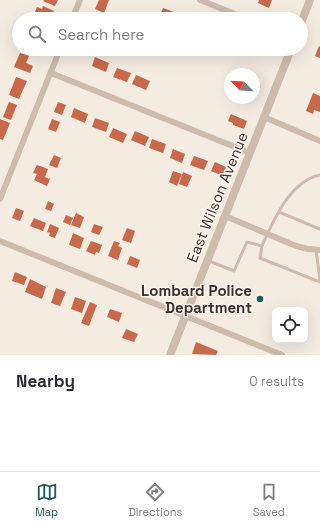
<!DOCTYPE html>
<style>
body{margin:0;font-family:"Space Grotesk",sans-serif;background:#f2f2f3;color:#2b2b33}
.controls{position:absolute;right:12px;bottom:12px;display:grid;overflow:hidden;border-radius:8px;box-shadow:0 4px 16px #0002}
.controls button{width:36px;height:36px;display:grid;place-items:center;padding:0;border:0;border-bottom:1px solid #e1e1e2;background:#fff;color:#2b2b33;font:20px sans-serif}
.compass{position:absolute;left:224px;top:68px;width:36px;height:36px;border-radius:50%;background:#fff;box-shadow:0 4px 16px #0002;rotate:294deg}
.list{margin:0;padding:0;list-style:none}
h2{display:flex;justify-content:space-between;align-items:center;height:52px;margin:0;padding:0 16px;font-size:17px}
h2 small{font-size:13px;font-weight:400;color:#7c7c81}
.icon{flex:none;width:22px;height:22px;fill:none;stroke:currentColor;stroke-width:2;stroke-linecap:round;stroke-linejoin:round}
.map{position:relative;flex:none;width:320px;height:355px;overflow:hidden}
.search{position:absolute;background:#fff;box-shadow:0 4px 16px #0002;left:12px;right:12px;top:12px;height:44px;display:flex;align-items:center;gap:10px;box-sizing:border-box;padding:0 14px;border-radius:22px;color:#7c7c81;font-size:15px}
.sheet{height:116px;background:#fff}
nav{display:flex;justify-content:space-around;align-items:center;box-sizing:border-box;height:56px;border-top:1px solid #e1e1e2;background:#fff;font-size:11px;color:#7c7c81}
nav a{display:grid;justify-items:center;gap:2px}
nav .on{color:#1f5a5e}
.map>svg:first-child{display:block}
</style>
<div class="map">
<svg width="320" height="355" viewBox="0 0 320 355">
<rect width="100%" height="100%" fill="#f4ebe1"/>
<path fill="#c8694b" d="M44,0H58L55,6L43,1Z
M99,0H109L104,13L95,9Z
M259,0H272L269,8L258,3Z
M43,6L54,11L51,19H32L37,7L42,9Z
M163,8L177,13L174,19H165L159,17Z
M319,46L320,47V58L315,56Z
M20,53L29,56L26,63L33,66L30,73L14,67Z
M95,57L109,63L106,72L92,66Z
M117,68L131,73L127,82L113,77Z
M136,75L150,81L146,90L132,84Z
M16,77L27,81L19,99L9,95Z
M313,93L320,96V112L314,110L313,114L306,111Z
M9,102L17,105L11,120L3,117Z
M58,102L66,105L62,115L54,112Z
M74,108L88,114L85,123L71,117Z
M231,114L247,121L244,129L233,125V123L228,121Z
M95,118L109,123L106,132L92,127Z
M0,119L10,123L3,140L0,139Z
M52,119L60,122L56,132L48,129Z
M113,128L127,134L123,143L109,137Z
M135,131L149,137L145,146L131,140Z
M152,139L166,144L163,153L149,148Z
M173,149L185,154L182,163L170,158Z
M54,155L61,158L57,168L49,165Z
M194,156L208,161L204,170L190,165Z
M215,162L226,167L223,176L211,171Z
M37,165L48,169L45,177L50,179L47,186L34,180L37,174L33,173Z
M173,171L182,174L177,186L169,182Z
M183,172L192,176L187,187L179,184Z
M48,201L54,204L51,211L45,209Z
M16,208L24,211L20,221L12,218Z
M76,213L84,217L80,228L71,225Z
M66,215L73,218L70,225L63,222Z
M34,218L46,223L43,231L30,226Z
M50,224L59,228L55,238L49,236L50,233L47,232Z
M94,224L103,227L99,235L91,232Z
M127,228L135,231L131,243L122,240Z
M73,233L84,238L80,249L69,245Z
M91,241L102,245L99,253L96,252L95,255L86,251Z
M114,241L120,243L118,246L122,248L118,260L108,256Z
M130,256L140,260L137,268L127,264Z
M15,272L27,277L24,285L12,281Z
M30,279L46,287L42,299L25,292Z
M56,288L66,292L60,306L51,303Z
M75,297L86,301L82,313L71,309Z
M90,302L97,305L89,326L81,323Z
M110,309L122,313L119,322L107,317Z
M126,329L138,334L134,342L122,338Z
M196,342L218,351L216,355L192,354Z"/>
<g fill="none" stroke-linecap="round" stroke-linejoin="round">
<path stroke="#cdbbac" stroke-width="3" d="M279,212L320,229
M262,246L260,258L320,282
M316,250L320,280
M209,261L234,271L247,242L262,246C273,221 290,181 320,175"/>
<path stroke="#cdbbac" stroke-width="6" d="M200,0L247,19
M72,19L80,0
M51,73L250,153
M264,117L320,141
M0,199L60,49
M225,216L296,246L308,249L320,250
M0,241L282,355"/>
<path stroke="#cdbbac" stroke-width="8" d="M301,23L310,0
M170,355L291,49"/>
</g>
<circle fill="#1f5a5e" stroke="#fbf5ee" stroke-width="1.5" cx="260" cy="299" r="4"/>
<g text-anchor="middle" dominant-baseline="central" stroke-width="3" stroke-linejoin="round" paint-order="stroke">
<g font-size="15" fill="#3b302b" stroke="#fbf5ee">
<text transform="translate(217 197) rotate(-68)">East Wilson Avenue</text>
</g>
<g font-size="15" font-weight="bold" fill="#3b302b" stroke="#fbf5ee" text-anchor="end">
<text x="252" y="290">Lombard Police<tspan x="252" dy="17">Department</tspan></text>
</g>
</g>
</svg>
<div class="controls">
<button><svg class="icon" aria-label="locate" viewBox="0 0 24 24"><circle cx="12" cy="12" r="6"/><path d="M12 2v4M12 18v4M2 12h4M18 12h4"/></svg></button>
</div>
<svg class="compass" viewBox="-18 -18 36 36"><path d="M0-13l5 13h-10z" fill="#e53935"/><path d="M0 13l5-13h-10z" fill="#7c7c81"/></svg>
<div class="search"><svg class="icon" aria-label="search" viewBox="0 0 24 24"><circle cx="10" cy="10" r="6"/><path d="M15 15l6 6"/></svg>Search here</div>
</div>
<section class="sheet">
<h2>Nearby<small>0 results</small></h2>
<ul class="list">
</ul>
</section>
<nav>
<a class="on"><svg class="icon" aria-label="map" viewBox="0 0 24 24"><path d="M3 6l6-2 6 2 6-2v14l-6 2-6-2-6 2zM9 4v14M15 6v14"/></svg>Map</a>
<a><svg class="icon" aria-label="directions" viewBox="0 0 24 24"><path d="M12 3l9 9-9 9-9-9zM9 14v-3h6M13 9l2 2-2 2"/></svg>Directions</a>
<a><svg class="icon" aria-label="saved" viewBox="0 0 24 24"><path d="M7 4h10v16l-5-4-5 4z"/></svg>Saved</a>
</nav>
